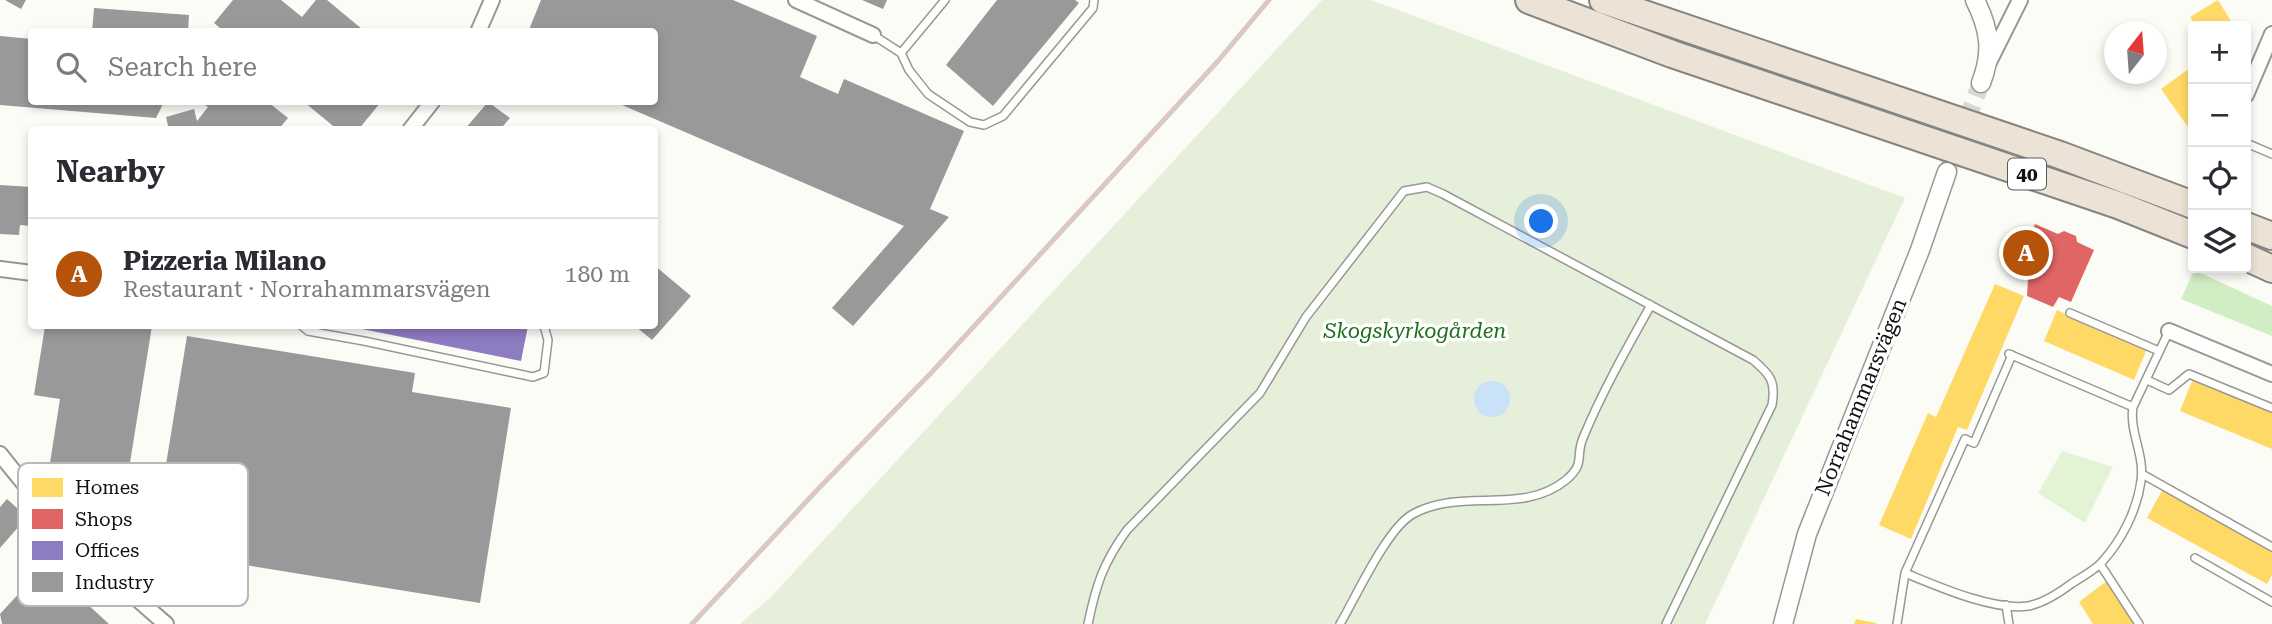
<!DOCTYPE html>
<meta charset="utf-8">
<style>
body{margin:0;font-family:"Roboto Serif",serif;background:#f7f7f7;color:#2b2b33}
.controls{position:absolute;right:21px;top:21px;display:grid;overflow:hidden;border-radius:7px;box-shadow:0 4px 10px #0003}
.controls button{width:63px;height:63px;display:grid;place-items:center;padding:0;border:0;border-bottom:2px solid #e1e1e2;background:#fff;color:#2b2b33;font:35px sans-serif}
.compass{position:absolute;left:2104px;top:21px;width:63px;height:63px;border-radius:50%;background:#fff;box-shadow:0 4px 10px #0003;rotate:17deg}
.you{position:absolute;left:1542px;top:222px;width:24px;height:24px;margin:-18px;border:5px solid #fff;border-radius:50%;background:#1a73e8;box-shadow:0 0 0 10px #1a73e833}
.badge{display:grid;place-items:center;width:46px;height:46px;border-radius:50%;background:#b45309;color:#fff;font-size:23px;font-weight:700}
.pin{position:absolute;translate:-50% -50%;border:4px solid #fff;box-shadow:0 2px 7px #0006}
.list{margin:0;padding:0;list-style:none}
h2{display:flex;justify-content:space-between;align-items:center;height:91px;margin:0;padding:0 28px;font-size:30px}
h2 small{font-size:23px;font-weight:400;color:#7c7c81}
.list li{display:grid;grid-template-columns:46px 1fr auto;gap:21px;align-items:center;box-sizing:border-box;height:112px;padding:0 28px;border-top:2px solid #e1e1e2}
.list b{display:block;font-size:26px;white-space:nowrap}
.list p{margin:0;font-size:23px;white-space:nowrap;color:#7c7c81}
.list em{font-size:23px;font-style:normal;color:#7c7c81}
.icon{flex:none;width:38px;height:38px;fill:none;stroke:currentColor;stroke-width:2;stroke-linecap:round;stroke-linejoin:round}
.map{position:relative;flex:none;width:2272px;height:624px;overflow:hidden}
.search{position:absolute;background:#fff;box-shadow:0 4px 10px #0003;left:28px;top:28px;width:630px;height:77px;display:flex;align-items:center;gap:18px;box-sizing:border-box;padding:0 24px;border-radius:7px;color:#7c7c81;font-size:26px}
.panel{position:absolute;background:#fff;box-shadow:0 4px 10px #0003;left:28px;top:126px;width:630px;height:203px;border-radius:7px}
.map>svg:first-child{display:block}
</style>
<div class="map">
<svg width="2272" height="624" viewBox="0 0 2272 624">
<rect width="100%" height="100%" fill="#fcfcf7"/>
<path fill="#e2f4d5" d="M2062,451L2113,467L2085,523L2038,493Z"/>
<path fill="#d0edc3" d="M2194,270L2272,306V336L2181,299Z"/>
<path fill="#e5efda" d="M1322,0H1371L1905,198L1705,624H740L771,597Z"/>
<path fill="#cae1fa" d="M1474 399a18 18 0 1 1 36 0a18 18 0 1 1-36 0Z"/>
<path fill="#ffd966" d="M2218,0L2234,26H2196L2190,17Z
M2187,70L2193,79V127L2190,130L2161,89Z
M1995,284L2024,296L1967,430L1958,427L1911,539L1879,525L1928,413L1936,417Z
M2057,310L2147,349L2134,380L2044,341Z
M2193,379L2272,413V449L2180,411Z
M2164,487L2272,549V575L2267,584L2147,518Z
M2108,580L2136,624H2093L2079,602Z
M1856,619L1876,623V624H1854Z"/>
<path fill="#e06666" d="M2035,224L2058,234L2064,231L2076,236L2077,242L2094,250L2071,302L2059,297L2053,307L2027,296L2028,279L2013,271Z"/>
<path fill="#8e7cc3" d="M347,326H528L521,361Z"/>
<path fill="#999" d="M5,0H26L21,9Z
M233,0H281L302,17L316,0H327L362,29L360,32H225L214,23Z
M541,0H733L817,36L800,77L838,94L844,79L964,131L930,209L949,217L853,326L832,308L904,226L615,102H654V32H528Z
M862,0H887L883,9Z
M997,0H1075L1079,3L993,106L946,65Z
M94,8L189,15L188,32H92Z
M0,36L32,39V102H164L156,118L0,105Z
M201,102H268L288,118L278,130H169L166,117L194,109L197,121L208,107Z
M304,102H381L358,130H338Z
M488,102L510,118L503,126L506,130H464Z
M0,185L32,187V226L20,225L19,235L0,234Z
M654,265L691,296L652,340L635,326H654Z
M45,326H152L128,475L50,463L60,399L34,395Z
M187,336L415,373L412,392L511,408L480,603L152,550Z
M7,499L27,517L0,548V507Z
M45,565L109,624H2L0,614Z"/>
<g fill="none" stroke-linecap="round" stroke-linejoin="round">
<path stroke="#d9d9d4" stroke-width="18" stroke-dasharray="18 9" stroke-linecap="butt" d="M1947,172L1981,83"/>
<g stroke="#979795" stroke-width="10">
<path id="service" d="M873,35L901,53L909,70L928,94L970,122L984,125L1003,116L1093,8L1094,0
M901,53L945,0
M2246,143L2272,154
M2070,313L2159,351
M302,326L308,331L364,341L533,377L544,373L548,340L544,326
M2009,354L2133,407
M2147,380L2169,390L2189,374L2272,408
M2142,474L2272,547
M2195,558L2272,602
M2100,564L2139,624
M1905,573C1937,586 1993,611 2028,606C2044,603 2059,593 2071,584C2081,577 2094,571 2102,562C2122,540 2137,510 2141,481C2145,455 2129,432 2133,407L2169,331
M2006,605L2009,624
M1088,624C1096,585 1103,563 1127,530L1260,393L1306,317L1404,191L1427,187L1443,194L1753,360C1771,375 1776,382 1772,405L1666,624
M1340,624C1356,597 1387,528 1413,514C1462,487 1522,516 1566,480C1586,463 1575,457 1583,438C1602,392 1627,348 1651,305
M1897,624L1905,573L1965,439L1974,443L2012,355"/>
</g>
<g stroke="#979795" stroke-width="18">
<path id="minor" d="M796,0L873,35
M478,32L492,0
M1989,62L2020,0
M2246,95L2272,34
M410,130L432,102
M0,269L32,273
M2169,331L2272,374
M0,454C48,516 105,573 166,624"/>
</g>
<g stroke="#979795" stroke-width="21">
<path id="tertiary" d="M1975,0C1990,30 1993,52 1981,83
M1783,624L1807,534L1920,250L1947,172"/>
</g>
<g stroke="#848482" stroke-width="30">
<path id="motorway" d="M1529,0L1672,54L2118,205L2193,235
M1603,0L2060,155L2193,205
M2246,226L2272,236
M2246,257L2272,269"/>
</g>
<use href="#service" stroke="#fffffe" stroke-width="7"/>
<use href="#minor" stroke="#fffffe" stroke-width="14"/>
<use href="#tertiary" stroke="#fffffe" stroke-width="18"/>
<use href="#motorway" stroke="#ece3d6" stroke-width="26"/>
<path stroke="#dac8c5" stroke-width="5" d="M692,624L819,488L931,373L1218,61L1269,0"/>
</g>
<g text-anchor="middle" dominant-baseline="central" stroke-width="7" stroke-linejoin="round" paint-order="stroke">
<rect fill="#fff" stroke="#585858" stroke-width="2" x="2008" y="158.5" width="38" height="31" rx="5"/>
<g font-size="19" font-weight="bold" fill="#111">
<text x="2027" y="174">40</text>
</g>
<g font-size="21" font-style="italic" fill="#1e6f1a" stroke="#fff">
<text x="1415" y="331">Skogskyrkogården</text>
</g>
<g font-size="21" fill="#111" stroke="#fff">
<text transform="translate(1861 397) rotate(-68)">Norrahammarsvägen</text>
</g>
</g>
<rect x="18" y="463" width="230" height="143" rx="10" fill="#fff" stroke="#b8b8b8" stroke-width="2"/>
<rect x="32" y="478" width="31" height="19" fill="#ffd966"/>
<rect x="32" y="509" width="31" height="20" fill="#e06666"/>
<rect x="32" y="541" width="31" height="19" fill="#8e7cc3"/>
<rect x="32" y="572" width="31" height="20" fill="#999"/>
<g font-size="19" fill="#111">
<text x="75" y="494">Homes</text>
<text x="75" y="526">Shops</text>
<text x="75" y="557">Offices</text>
<text x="75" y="589">Industry</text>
</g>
</svg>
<div class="controls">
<button>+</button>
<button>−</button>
<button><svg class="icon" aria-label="locate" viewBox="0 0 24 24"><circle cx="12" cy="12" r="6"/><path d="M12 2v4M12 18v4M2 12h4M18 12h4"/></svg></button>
<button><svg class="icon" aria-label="layers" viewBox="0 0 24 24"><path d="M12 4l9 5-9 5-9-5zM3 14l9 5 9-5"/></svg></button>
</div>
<svg class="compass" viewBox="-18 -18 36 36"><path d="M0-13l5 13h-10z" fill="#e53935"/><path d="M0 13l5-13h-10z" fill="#7c7c81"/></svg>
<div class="you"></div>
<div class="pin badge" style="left:2026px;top:253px">A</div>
<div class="search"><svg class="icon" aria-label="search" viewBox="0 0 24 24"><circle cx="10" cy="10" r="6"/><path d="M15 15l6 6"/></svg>Search here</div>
<section class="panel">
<h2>Nearby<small></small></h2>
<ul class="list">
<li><span class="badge">A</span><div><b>Pizzeria Milano</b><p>Restaurant · Norrahammarsvägen</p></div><em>180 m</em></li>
</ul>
</section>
</div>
